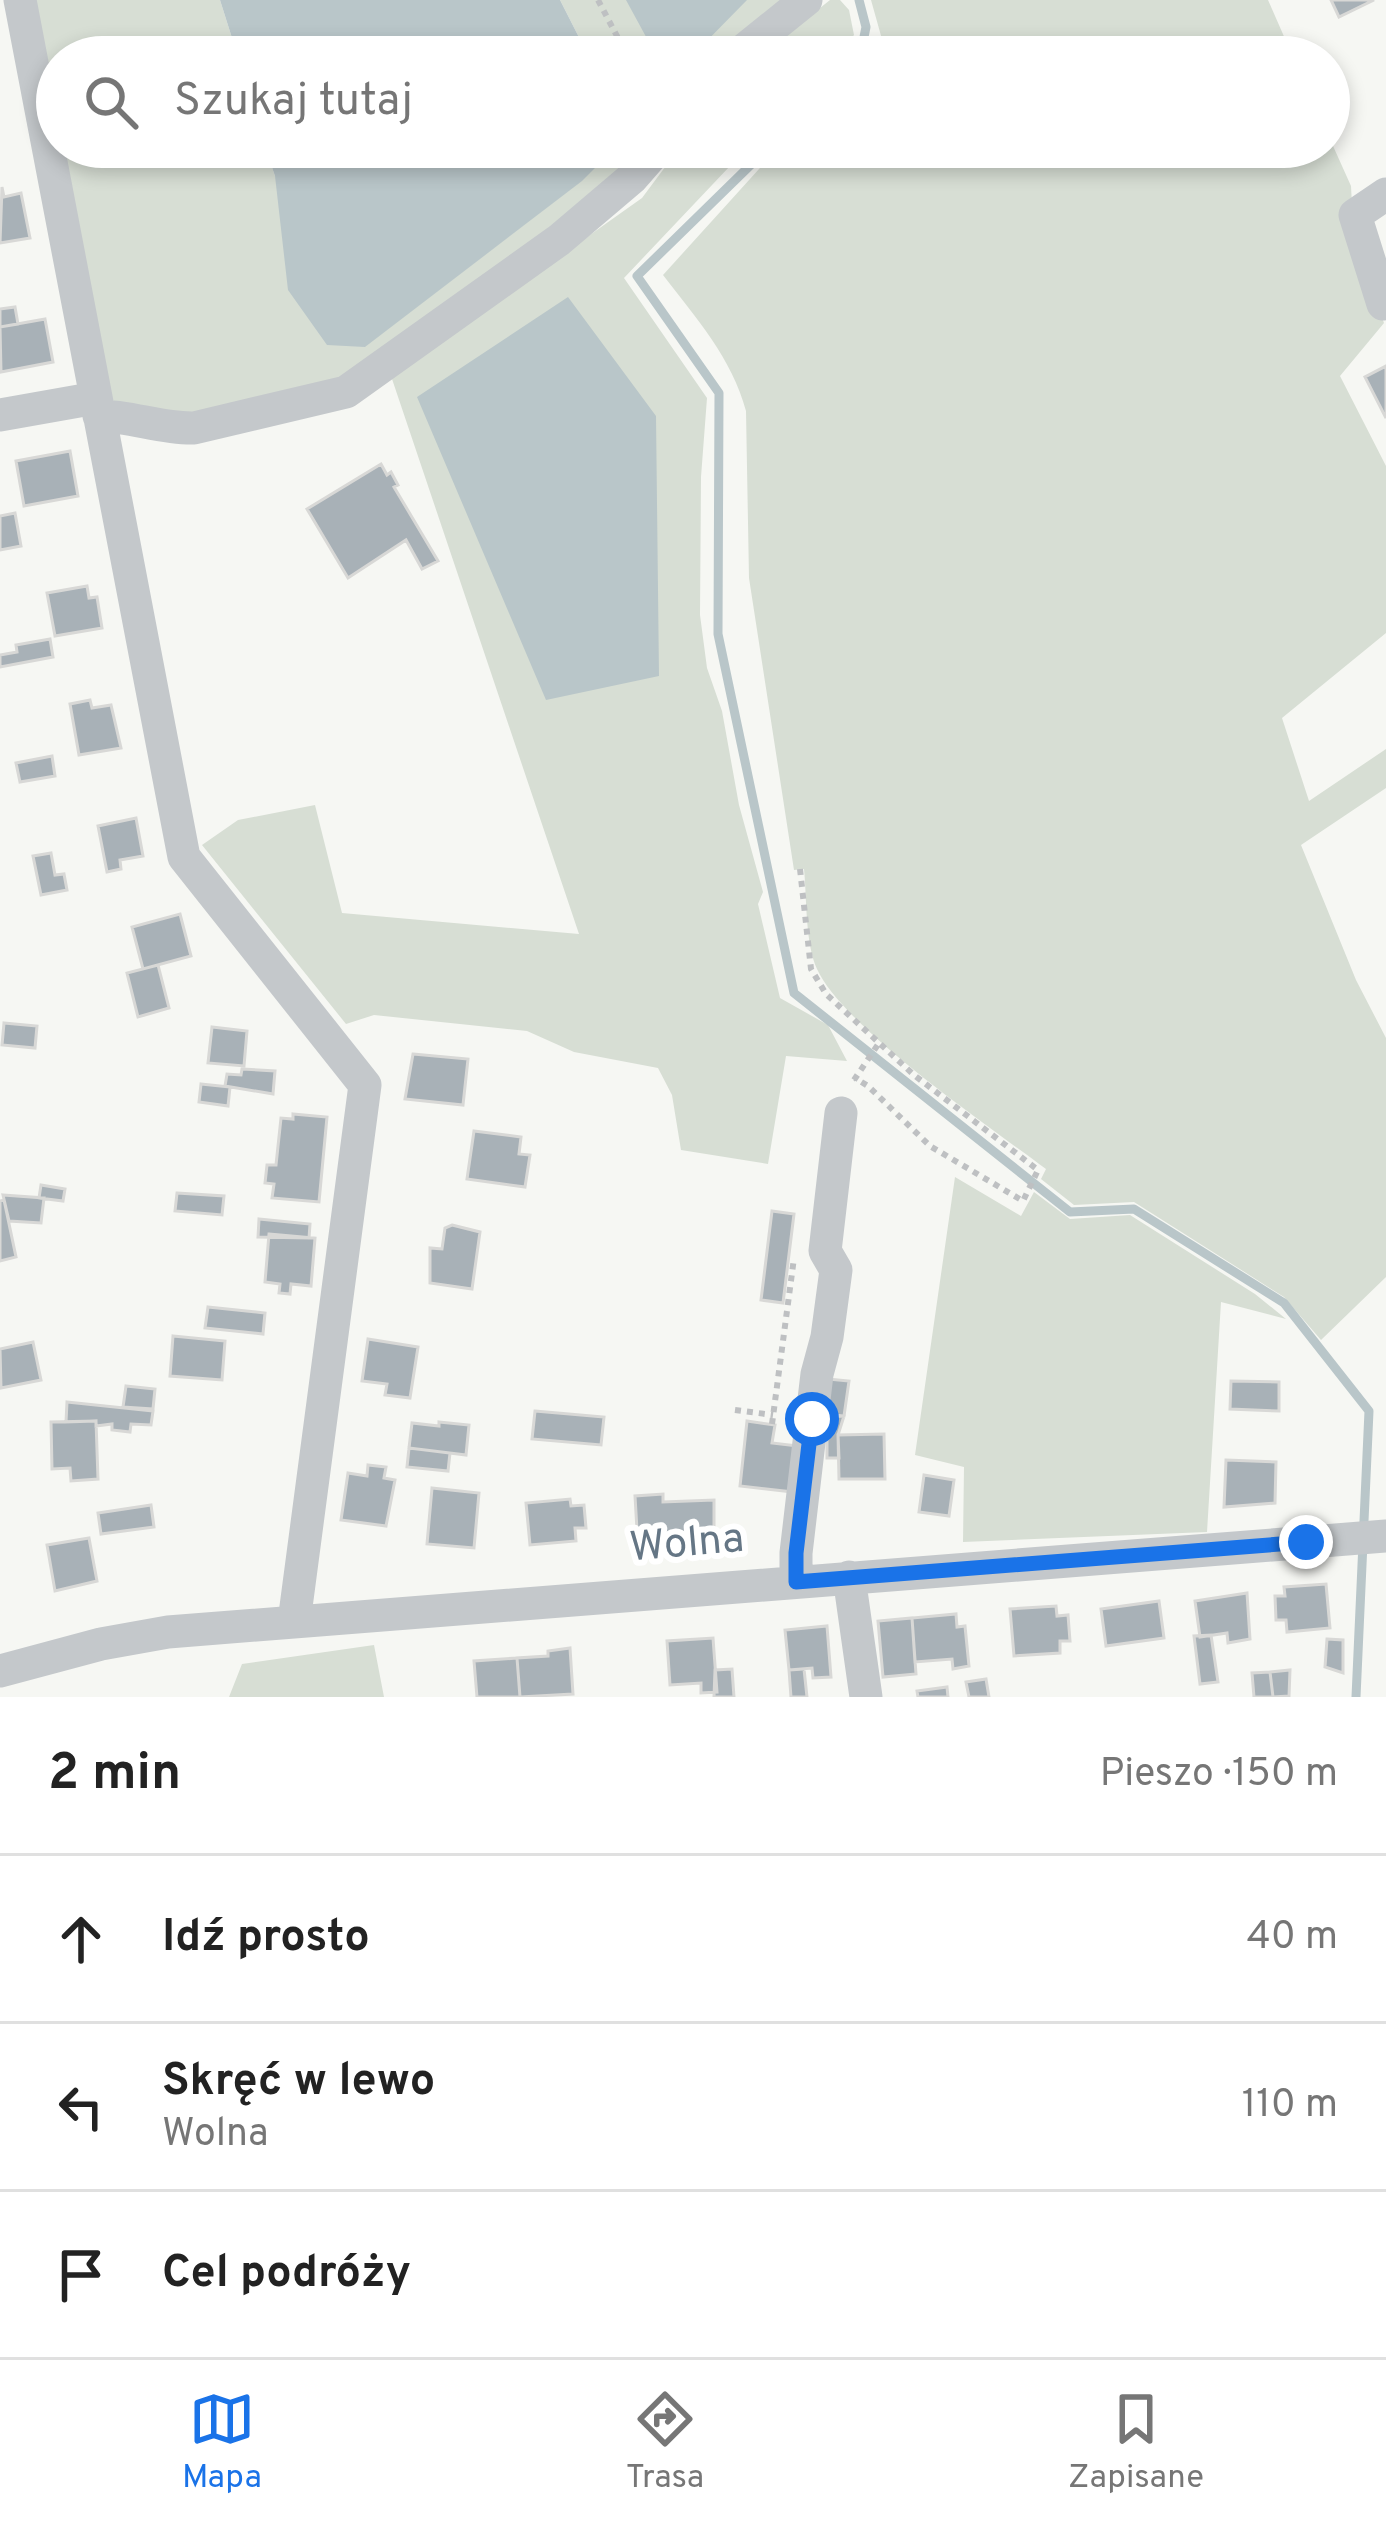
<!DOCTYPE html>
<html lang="pl">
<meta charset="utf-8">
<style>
body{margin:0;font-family:Overpass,sans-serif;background:#f6f6f6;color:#222}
.stop{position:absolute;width:36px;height:36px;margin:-27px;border:9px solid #1a73e8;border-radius:50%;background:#fff}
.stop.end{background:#1a73e8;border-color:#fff;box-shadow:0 3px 12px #0008}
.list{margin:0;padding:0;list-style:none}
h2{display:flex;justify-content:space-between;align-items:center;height:156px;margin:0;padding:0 48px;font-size:51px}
h2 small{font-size:39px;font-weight:400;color:#767676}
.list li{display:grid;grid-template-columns:78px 1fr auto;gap:36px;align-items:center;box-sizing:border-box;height:168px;padding:0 48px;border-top:3px solid #e0e0e0}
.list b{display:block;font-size:45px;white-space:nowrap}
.list p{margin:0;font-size:39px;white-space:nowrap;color:#767676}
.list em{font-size:39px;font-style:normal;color:#767676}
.icon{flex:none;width:66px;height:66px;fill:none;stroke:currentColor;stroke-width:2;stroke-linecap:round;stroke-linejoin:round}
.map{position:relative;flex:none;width:1386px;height:1697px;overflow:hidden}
.search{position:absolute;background:#fff;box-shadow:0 6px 18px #0003;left:36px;right:36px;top:36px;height:132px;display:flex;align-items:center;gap:30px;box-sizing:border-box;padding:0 42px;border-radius:66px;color:#767676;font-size:45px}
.sheet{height:660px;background:#fff}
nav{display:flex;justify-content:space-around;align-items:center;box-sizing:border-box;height:168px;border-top:3px solid #e0e0e0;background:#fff;font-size:33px;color:#767676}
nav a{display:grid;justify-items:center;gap:6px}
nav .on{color:#1a73e8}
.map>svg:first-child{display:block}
</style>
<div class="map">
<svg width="1386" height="1697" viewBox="0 0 1386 1697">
<rect width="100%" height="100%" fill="#f6f7f3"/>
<path fill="#d7ded4" d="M33,0H220L238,57H57V125Z
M560,0H797L726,57H589Z
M830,0H840L849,10L854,35L836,57H759Z
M871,0H1268L1293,57H878L885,50Z
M1329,137L1351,186L1354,244L1384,323L1340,376L1386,466V633L1282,718L1309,801L1386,749V788L1301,845L1356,980L1386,1038V1277L1321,1340L1284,1297L1134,1202L1074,1205L1041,1179L1046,1169C990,1127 844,1028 817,969C805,942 807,899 804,869L794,870L749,578L746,411C732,358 696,318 663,275L779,147H1329Z
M61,147H265L275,176L364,347L581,181L616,147H649L632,167L335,384L183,416L110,400Z
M680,147H748L624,278L707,398L701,477L700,615L707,668L722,711L739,805L763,892L758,904L780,998L828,1025L847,1061L786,1056L768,1164L681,1150L672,1095L658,1068L574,1052L527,1031L374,1015L346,1024L202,845L238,820L315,805L342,913L579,934L391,376L642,198Z
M955,1177L1021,1216L1034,1192L1070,1219L1130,1215L1255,1294L1286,1319L1221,1302L1207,1532L963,1542L964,1467L915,1455Z
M374,1645L384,1697H229L242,1664Z"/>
<path fill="#b9c6c9" d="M220,0H560L589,57H238Z
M626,0H747L691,57H657Z
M265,147H616L582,181L365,347L327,345L288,290L275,176Z
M568,297L656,416L659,676L546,700L417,397Z"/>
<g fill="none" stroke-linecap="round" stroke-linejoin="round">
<path stroke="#b9c6c9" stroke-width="9" d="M859,0L866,27L860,57
M769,147L637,276L719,393L718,634L794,993L1070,1212L1134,1209L1284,1303L1369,1411L1356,1697"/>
</g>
<path fill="#a8b1b7" stroke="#d8d8d6" stroke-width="3" d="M1331,0H1374L1339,17Z
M2,187L4,197L21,193L30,238L0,243Z
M15,307L18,324L0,327V309Z
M45,319L53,362L1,372L0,327Z
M1386,366V418L1365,377Z
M70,451L78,496L24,506L16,461Z
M381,464L387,475L391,472L398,485L394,487L438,561L422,569L406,540L348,578L307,509Z
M15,513L21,546L0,550V516Z
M87,586L89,598L97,597L102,628L55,636L47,593Z
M50,639L53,657L0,667V655L17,652L16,645Z
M90,700L92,708L111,705L121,748L79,755L70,704Z
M52,756L55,776L20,782L16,763Z
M136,818L143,856L120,860L121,869L107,872L98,826Z
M51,853L55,875L64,874L67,890L41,895L33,856Z
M180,914L191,956L143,969L132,927Z
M158,965L169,1008L138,1017L127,973Z
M4,1023L37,1026L35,1048L2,1045Z
M212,1027L247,1031L244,1066L208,1063Z
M413,1054L468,1059L463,1105L405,1099Z
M242,1069L275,1071L273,1094L225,1086L227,1074L241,1075Z
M201,1084L230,1087L228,1106L199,1102Z
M293,1114L327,1117L319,1202L272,1198L274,1184L265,1183L267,1165H276L281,1118L293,1119Z
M474,1131L521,1137L519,1154L530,1155L525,1187L467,1179Z
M41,1185L65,1189L63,1201L39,1198Z
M177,1193L224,1196L222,1215L175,1211Z
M3,1195L44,1198L41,1223L9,1221Z
M4,1200L16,1257L0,1261V1201Z
M772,1211L794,1214L783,1303L761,1300Z
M259,1219L310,1224L309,1238L258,1237Z
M452,1225L480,1232L472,1289L430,1283V1248L442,1249L445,1228Z
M269,1234L315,1238L311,1286L291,1284L290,1294L279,1293L280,1284L265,1282Z
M208,1307L265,1313L263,1334L205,1328Z
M173,1336L225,1341L222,1380L170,1376Z
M368,1339L418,1347L410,1398L385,1395L387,1384L362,1381Z
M33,1342L41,1380L1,1388L0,1349Z
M828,1379L849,1381L844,1416L827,1417Z
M1231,1381L1279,1382V1411L1230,1409Z
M126,1386L155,1389L153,1409L123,1407Z
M67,1402L153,1411L151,1425L131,1424L130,1432L112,1430V1424L96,1426V1421L66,1422Z
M535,1411L604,1417L601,1445L532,1439Z
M834,1415L844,1416L838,1435L839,1458H827V1417Z
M96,1421L98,1479L71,1481L70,1468L52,1469L51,1422Z
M747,1421L775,1425L772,1443L798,1446L793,1492L740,1486Z
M439,1422L469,1425L466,1455L409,1448L412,1423L439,1426Z
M884,1434L885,1479H839L838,1435Z
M409,1448L450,1453L448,1471L407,1467Z
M1226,1460L1276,1462L1275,1503L1224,1507Z
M368,1465L386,1467L384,1478L395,1480L386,1526L341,1520L348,1473L367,1476Z
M924,1475L954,1480L949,1516L919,1512Z
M432,1488L479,1493L474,1548L427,1544Z
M663,1494V1502L714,1500V1535H705V1544L638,1547L635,1496Z
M570,1499L571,1506L584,1505L586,1528H575L576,1541L530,1545L526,1503Z
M151,1505L154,1527L101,1534L98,1513Z
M89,1538L97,1581L55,1591L47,1545Z
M1326,1584L1330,1628L1287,1632L1286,1620H1276L1275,1596H1285L1284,1587Z
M1247,1593L1250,1639L1228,1643L1227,1633L1200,1637L1195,1601Z
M1159,1601L1164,1638L1106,1646L1101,1609Z
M1056,1606L1057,1616L1068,1615L1070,1641H1060V1653L1014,1656L1010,1609Z
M956,1614L957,1627L965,1626L969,1666L953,1669L952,1659L915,1662L912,1618Z
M912,1618L916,1674L883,1677L878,1621Z
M827,1626L831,1677L813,1678L812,1668L789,1670L785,1630Z
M1211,1635L1218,1682L1200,1684L1194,1636Z
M713,1638L717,1692L701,1693V1683L670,1685L667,1641Z
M1327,1639L1343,1640V1673L1325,1667Z
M570,1648L573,1694L520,1697L517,1658L548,1656V1651Z
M517,1658L520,1697H477L474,1661Z
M732,1669L734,1697H714L715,1670Z
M804,1669L807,1697H791L789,1670Z
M1290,1670L1289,1696L1273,1697L1270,1672Z
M1270,1672L1273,1697H1254L1252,1673Z
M986,1679L989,1697H969L966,1682Z
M947,1687L948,1697H918L917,1691Z"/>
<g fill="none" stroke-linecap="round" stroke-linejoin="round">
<path stroke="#bec0c2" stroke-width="6" stroke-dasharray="6 6" stroke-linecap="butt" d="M598,0L628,57
M800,869L811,969L826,994L914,1075L1038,1170L1023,1201L930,1146L868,1086L855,1078
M854,1080L879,1043
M735,1410L773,1415
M772,1424L794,1258"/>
<path stroke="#c4c8cb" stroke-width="33" d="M20,0L184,857L365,1085L294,1622
M735,57L806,0
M1383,304L1355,215L1386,194
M0,415L96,398
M99,416C132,416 161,429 194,428L346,392L559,240L632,178L659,147
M849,1577L866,1697
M796,1582V1553L817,1374L827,1337L836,1270L825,1251L841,1113
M0,1671L101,1644L168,1632L1386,1536"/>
</g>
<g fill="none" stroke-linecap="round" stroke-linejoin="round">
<path stroke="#1a73e8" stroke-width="15" d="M812,1419L796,1553V1582L1306,1542"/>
</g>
<g text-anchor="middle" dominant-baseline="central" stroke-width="12" stroke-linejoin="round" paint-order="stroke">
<g font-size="42" fill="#657685" stroke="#fff">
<text transform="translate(687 1545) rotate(-5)">Wolna</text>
</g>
</g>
</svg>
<div class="stop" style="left:812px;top:1419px"></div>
<div class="stop end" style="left:1306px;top:1542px"></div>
<div class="search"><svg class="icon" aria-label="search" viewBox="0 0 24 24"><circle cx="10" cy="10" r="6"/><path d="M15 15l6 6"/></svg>Szukaj tutaj</div>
</div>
<section class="sheet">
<h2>2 min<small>Pieszo · 150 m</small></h2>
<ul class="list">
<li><svg class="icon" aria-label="ahead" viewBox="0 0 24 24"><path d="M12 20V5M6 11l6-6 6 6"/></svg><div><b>Idź prosto</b></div><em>40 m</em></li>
<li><svg class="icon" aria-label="left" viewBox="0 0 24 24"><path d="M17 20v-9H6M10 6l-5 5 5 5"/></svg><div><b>Skręć w lewo</b><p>Wolna</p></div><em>110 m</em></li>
<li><svg class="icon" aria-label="arrive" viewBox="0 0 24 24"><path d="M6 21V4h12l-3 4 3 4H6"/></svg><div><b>Cel podróży</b></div></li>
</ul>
</section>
<nav>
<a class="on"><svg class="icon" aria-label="map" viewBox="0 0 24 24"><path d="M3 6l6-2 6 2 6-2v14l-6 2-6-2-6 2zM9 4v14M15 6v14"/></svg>Mapa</a>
<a><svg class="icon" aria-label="directions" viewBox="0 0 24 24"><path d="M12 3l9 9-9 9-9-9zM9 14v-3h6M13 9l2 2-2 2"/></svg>Trasa</a>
<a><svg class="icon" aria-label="saved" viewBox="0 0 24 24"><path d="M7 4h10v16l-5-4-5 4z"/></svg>Zapisane</a>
</nav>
